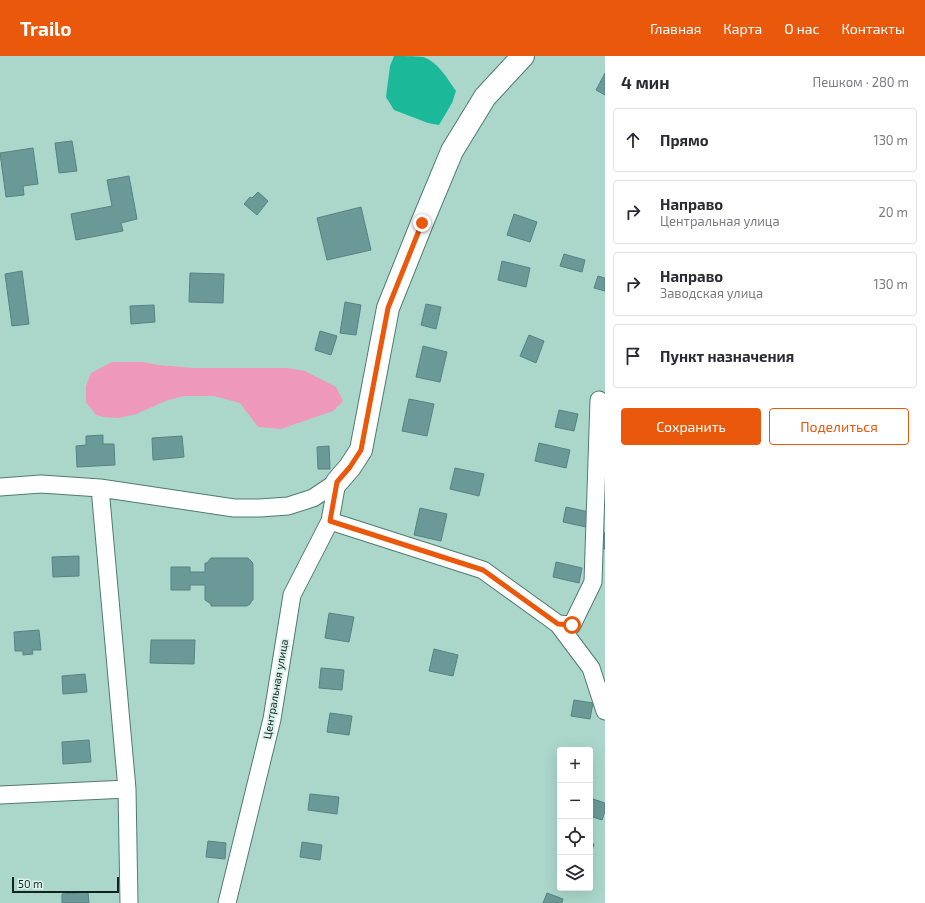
<!DOCTYPE html>
<html lang="ru">
<meta charset="utf-8">
<style>
body{margin:0;font-family:"Exo 2",sans-serif;background:#f7f7f7;color:#2b2b33}
.controls{position:absolute;right:12px;bottom:12px;display:grid;overflow:hidden;border-radius:4px;box-shadow:0 4px 16px #0002}
.controls button{width:36px;height:36px;display:grid;place-items:center;padding:0;border:0;border-bottom:1px solid #e1e1e2;background:#fff;color:#2b2b33;font:20px sans-serif}
.scale{position:absolute;left:12px;bottom:10px;width:107px;box-sizing:border-box;padding-left:4px;border:2px solid #11231e;border-top:0;font-size:11px;line-height:14px;white-space:nowrap;color:#11231e;-webkit-text-stroke:3px #dcf3ec;paint-order:stroke}
.stop{position:absolute;width:12px;height:12px;margin:-9px;border:3px solid #ea580c;border-radius:50%;background:#fff}
.stop.end{background:#ea580c;border-color:#fff;box-shadow:0 1px 4px #0008}
.list{margin:0;padding:0;list-style:none}
h2{display:flex;justify-content:space-between;align-items:center;height:52px;margin:0;padding:0 16px;font-size:17px}
h2 small{font-size:13px;font-weight:400;color:#7c7c81}
.list li{display:grid;grid-template-columns:26px 1fr auto;gap:12px;align-items:center;box-sizing:border-box;height:64px;margin:0 8px 8px;padding:0 8px;border:1px solid #e1e1e2;border-radius:4px}
.list b{display:block;font-size:15px;white-space:nowrap}
.list p{margin:0;font-size:13px;white-space:nowrap;color:#7c7c81}
.list em{font-size:13px;font-style:normal;color:#7c7c81}
.actions{display:flex;gap:8px;padding:12px 16px}
.actions a{flex:1;padding:9px 0;border:1px solid #ea580c;border-radius:4px;text-align:center;font-size:14px;color:#ea580c}
.actions .main{background:#ea580c;color:#fff}
.icon{flex:none;width:22px;height:22px;fill:none;stroke:currentColor;stroke-width:2;stroke-linecap:round;stroke-linejoin:round}
.map{position:relative;flex:none;width:605px;height:847px;overflow:hidden}
header{display:flex;align-items:center;gap:24px;box-sizing:border-box;height:56px;padding:0 20px;background:#ea580c;color:#fff}
header strong{font-size:19px}
nav{display:flex;gap:22px;margin-inline-start:auto;font-size:14px}
main{display:flex}
aside{flex:1;background:#fff}
.map>svg:first-child{display:block}
</style>
<header>
<strong>Trailo</strong>
<nav><a>Главная</a><a>Карта</a><a>О нас</a><a>Контакты</a></nav>
</header>
<main>
<div class="map">
<svg width="605" height="847" viewBox="0 0 605 847">
<rect width="100%" height="100%" fill="#aad7ca"/>
<path fill="#ee99ba" d="M112,306H143L158,309L195,312H287L305,315L336,331L343,345L333,355L281,373L258,371L240,347L214,340H185L168,344L136,358L119,362L103,361L96,359L86,346V330L91,317Z"/>
<path fill="#1bb89a" d="M394,0C403,0 415,0 423,1C438,6 447,22 456,35L452,47L439,69L428,67L394,54L386,41L390,10Z"/>
<path fill="#6a9998" stroke="#558383" d="M605,17V39L596,34Z
M72,85L77,115L59,117L55,87Z
M33,92L38,128L23,130L24,139L6,141L0,97Z
M129,120L137,163L121,167L123,175L76,184L71,158L112,150L107,124Z
M258,136L268,145L257,159L244,148L250,141L252,142Z
M361,151L371,194L327,204L317,162Z
M514,158L537,166L530,186L507,179Z
M564,198L585,204L582,216L560,210Z
M502,205L530,212L526,231L498,224Z
M22,215L29,268L12,270L5,218Z
M190,217L224,218L223,247L189,246Z
M598,220L605,222V235L594,232Z
M345,246L361,249L356,279L340,277Z
M426,248L441,251L436,273L421,269Z
M154,249L155,266L131,268L130,250Z
M320,275L337,280L331,299L315,294Z
M529,279L544,285L536,307L520,300Z
M423,290L447,296L440,326L416,321Z
M409,343L434,348L427,380L402,375Z
M559,354L578,358L574,375L555,371Z
M103,379V388H114L115,409L77,411L76,390L86,389V380Z
M182,380L184,401L153,404L152,382Z
M539,387L570,394L566,412L535,405Z
M329,390L330,413H318L317,391Z
M455,412L484,418L479,440L450,433Z
M566,451L589,456L586,471L563,466Z
M420,452L447,458L441,485L414,479Z
M605,476V493L601,492Z
M79,500V520L53,521L52,501Z
M211,502H248L252,506L253,508V544H252L250,548L247,550H211V548L205,544V529H190V534H171V511H190V516H205V507H207Z
M556,506L582,512L579,527L553,521Z
M329,557L354,561L349,586L325,582Z
M39,574L41,594H32L33,598L23,599V595H15L14,576Z
M151,584H195L194,608L150,607Z
M434,593L458,599L453,620L429,615Z
M321,612L344,614L342,634L319,632Z
M85,618L87,636L63,638L62,620Z
M574,644L593,647L590,663L571,660Z
M330,657L352,660L349,679L327,676Z
M89,684L91,706L63,708L62,686Z
M310,738L339,741L337,758L308,754Z
M590,742L605,747V755L602,764L590,760Z
M208,785L226,787L225,803L206,801Z
M302,786L322,789L320,804L300,801Z
M590,787L594,788L590,801Z
M88,836L89,847H62V838Z
M547,837L563,843L562,847H543Z"/>
<g fill="none" stroke-linecap="round" stroke-linejoin="round">
<g stroke="#517b6f" stroke-width="19">
<path id="street" d="M0,431L41,428L100,432L234,452H260L288,450L313,442L337,426
M100,432L127,733L129,847
M330,465L483,514L558,568L591,612L605,655
M558,568L572,569L593,526L599,344
M0,739L127,733
M227,847L272,663L292,539L330,465L337,426"/>
</g>
<g stroke="#517b6f" stroke-width="24">
<path id="secondary" d="M337,426L350,411L361,394L388,252L422,167L452,95L485,41L523,0"/>
</g>
<use href="#street" stroke="#fff" stroke-width="17"/>
<use href="#secondary" stroke="#fff" stroke-width="22"/>
</g>
<g fill="none" stroke-linecap="round" stroke-linejoin="round">
<path stroke="#ea580c" stroke-width="5" d="M422,167L388,252L361,394L350,411L337,426L330,465L483,514L558,568L572,569"/>
</g>
<g text-anchor="middle" dominant-baseline="central" stroke-width="4" stroke-linejoin="round" paint-order="stroke">
<g font-size="11" fill="#11231e" stroke="#dcf3ec">
<text transform="translate(275 633) rotate(-80)">Центральная улица</text>
</g>
</g>
</svg>
<div class="controls">
<button>+</button>
<button>−</button>
<button><svg class="icon" aria-label="locate" viewBox="0 0 24 24"><circle cx="12" cy="12" r="6"/><path d="M12 2v4M12 18v4M2 12h4M18 12h4"/></svg></button>
<button><svg class="icon" aria-label="layers" viewBox="0 0 24 24"><path d="M12 4l9 5-9 5-9-5zM3 14l9 5 9-5"/></svg></button>
</div>
<div class="scale">50 m</div>
<div class="stop" style="left:572px;top:569px"></div>
<div class="stop end" style="left:422px;top:167px"></div>
</div>
<aside>
<h2>4 мин<small>Пешком · 280 m</small></h2>
<ul class="list">
<li><svg class="icon" aria-label="ahead" viewBox="0 0 24 24"><path d="M12 20V5M6 11l6-6 6 6"/></svg><div><b>Прямо</b></div><em>130 m</em></li>
<li><svg class="icon" aria-label="right" viewBox="0 0 24 24"><path d="M7 20v-9h11M14 6l5 5-5 5"/></svg><div><b>Направо</b><p>Центральная улица</p></div><em>20 m</em></li>
<li><svg class="icon" aria-label="right" viewBox="0 0 24 24"><path d="M7 20v-9h11M14 6l5 5-5 5"/></svg><div><b>Направо</b><p>Заводская улица</p></div><em>130 m</em></li>
<li><svg class="icon" aria-label="arrive" viewBox="0 0 24 24"><path d="M6 21V4h12l-3 4 3 4H6"/></svg><div><b>Пункт назначения</b></div></li>
</ul>
<div class="actions"><a class="main">Сохранить</a><a>Поделиться</a></div>
</aside>
</main>
